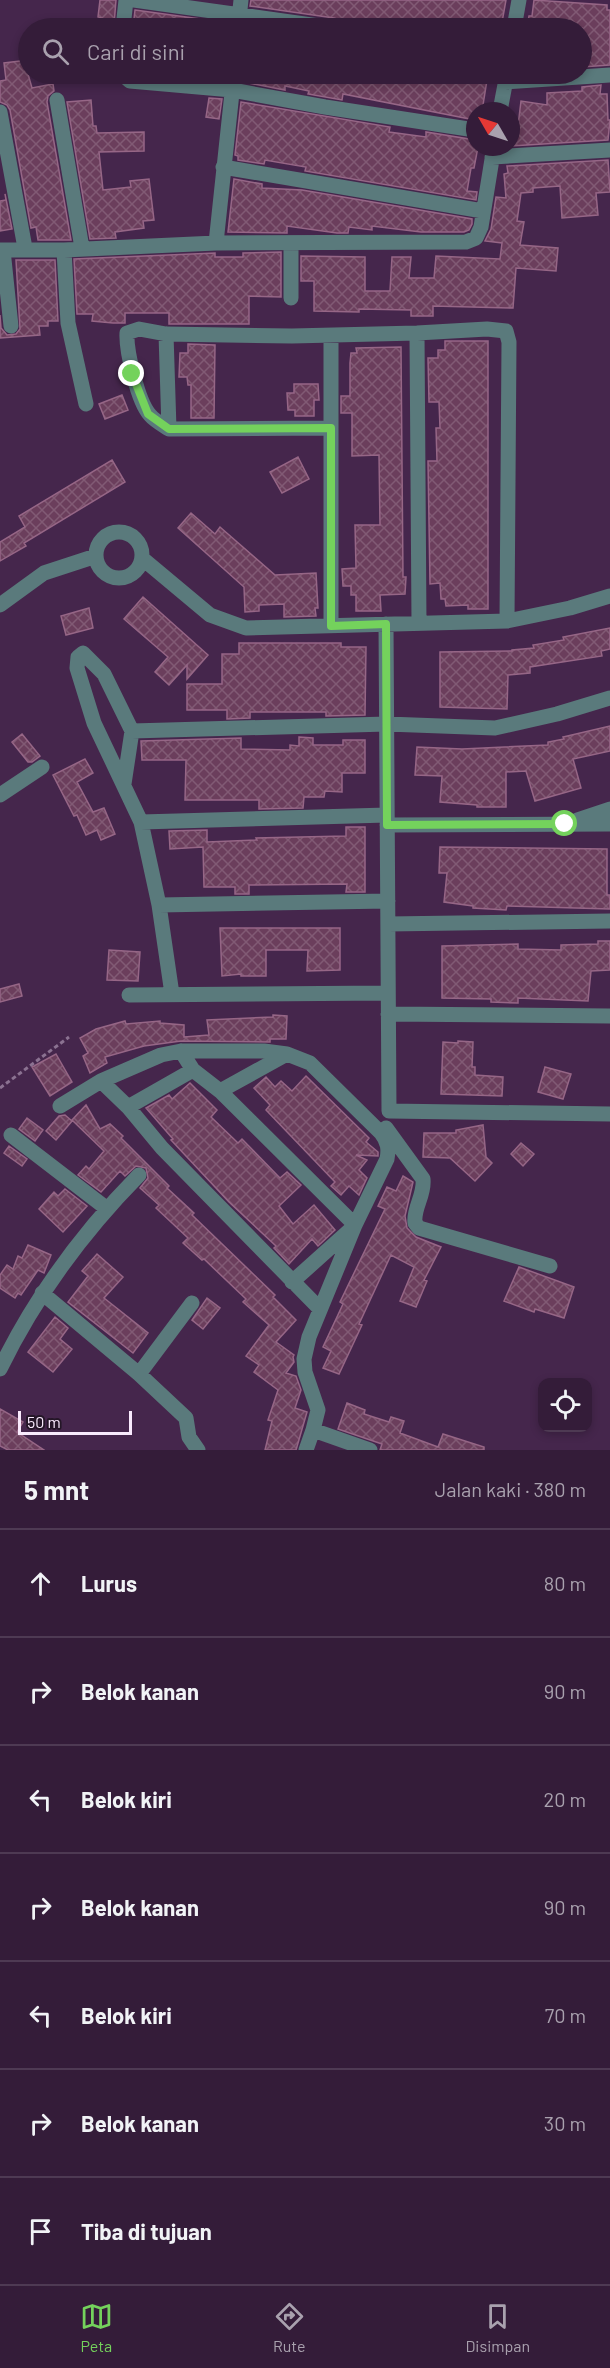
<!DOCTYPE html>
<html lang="id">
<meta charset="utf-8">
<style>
body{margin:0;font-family:Barlow,sans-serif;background:#3c2541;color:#f1f3f6}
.controls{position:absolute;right:18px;bottom:18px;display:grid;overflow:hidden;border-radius:12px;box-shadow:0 3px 9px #0003}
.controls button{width:54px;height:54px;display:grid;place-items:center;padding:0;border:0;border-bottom:2px solid #4e3a53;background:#341c39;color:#f1f3f6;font:30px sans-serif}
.compass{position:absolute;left:466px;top:102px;width:54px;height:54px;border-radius:50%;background:#341c39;box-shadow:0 3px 9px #0003;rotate:309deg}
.scale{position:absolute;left:18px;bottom:15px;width:114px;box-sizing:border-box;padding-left:6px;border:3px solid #f9eafd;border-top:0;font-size:16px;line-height:21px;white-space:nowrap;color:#f9eafd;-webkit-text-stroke:4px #241627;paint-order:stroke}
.stop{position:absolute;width:18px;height:18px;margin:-14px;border:4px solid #74d25c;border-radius:50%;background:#fff}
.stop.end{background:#74d25c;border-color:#fff;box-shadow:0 2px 6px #0008}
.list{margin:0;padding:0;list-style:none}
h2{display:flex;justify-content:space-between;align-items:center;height:78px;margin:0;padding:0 24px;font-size:26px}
h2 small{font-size:20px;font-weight:400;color:#a9a1ae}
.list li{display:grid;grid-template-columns:39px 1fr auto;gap:18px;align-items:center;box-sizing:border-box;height:108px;padding:0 24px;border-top:2px solid #4e3a53}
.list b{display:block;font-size:22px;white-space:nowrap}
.list em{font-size:20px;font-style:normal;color:#a9a1ae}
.icon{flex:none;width:33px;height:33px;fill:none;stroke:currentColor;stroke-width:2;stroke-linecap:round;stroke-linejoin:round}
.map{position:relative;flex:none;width:610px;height:1450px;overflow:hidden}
.search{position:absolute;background:#341c39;box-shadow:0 3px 9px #0003;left:18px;right:18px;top:18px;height:66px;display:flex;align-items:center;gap:15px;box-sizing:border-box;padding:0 21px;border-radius:33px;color:#a9a1ae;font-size:22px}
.sheet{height:834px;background:#341c39}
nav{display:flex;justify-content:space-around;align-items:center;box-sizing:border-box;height:84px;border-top:2px solid #4e3a53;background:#341c39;font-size:16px;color:#a9a1ae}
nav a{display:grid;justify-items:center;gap:3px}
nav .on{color:#74d25c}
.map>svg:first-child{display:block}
</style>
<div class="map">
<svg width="610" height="1450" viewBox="0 0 610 1450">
<defs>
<pattern id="building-cross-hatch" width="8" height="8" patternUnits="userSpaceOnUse" patternTransform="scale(1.5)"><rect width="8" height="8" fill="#6b3e5c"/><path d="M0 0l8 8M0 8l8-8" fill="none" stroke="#815a74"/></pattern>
</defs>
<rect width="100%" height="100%" fill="#45264c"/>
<path fill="url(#building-cross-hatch)" stroke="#966686" stroke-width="1.5" d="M100,0H116L114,25L101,23L102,18L98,17Z
M251,0H506L501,28H402L349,20V23L334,18L250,6Z
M534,0L607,5V10H610V65L582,67V28H527L529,16H532Z
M135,10L229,23L228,28H133Z
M28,60V74L32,88L53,84L54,91L48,96L47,102L71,240H38L36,227L31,228L10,110L7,105L0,102V81L6,80L4,63Z
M244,74H342L358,76L359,74H488L482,111H475V120L343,94L342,100L308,94L309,91L285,86V90L243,82Z
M601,85L600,94H607L608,120H610L608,140L511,146V143L516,142L521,101L547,105V93L582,91V87Z
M209,98L222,99L219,119L206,117Z
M91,100L93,126H96L97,133L144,132V151L99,152L103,190L131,187L130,181L149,179L154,220L143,221L144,228L115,232L116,238L90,239L67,102Z
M241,102L390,127L389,132L426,137V132L475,140V147H478L474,168H471L467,191L477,192L476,200L305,171L306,167L265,160L264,164L238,160V156L235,155Z
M608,160L610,192L596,193L598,215L562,218L560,186L533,188V192L521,193L517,221L524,222L520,245L558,248L556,271L516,268L513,308L433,306V316H411V310L359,309V312L314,311V281H301V256L365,257V291H390L392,257H411L409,278H434L436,256L500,259L502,243L485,241L491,229L496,197L506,198L504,174L508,173L507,166Z
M234,179L262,184V188L302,190L472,219V224L469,230L464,232H421L372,226V230L349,227L348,233H337L287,226V233L228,232Z
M5,194L12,229L0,231V201L6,200Z
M281,252V297L249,296V324H169V313H125V323H113L92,321L93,314H77L74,259L215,253V257H243V253Z
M16,260H55L58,321H48V326H39L40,335L0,338V315L1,328L7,335L16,334L20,329Z
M445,341H488V609H468V605L446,606L445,599H441L440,583L430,584L428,461H437L436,428H440L439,402H429L428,358H438V350H445Z
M188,344L215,345L214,418H191V385H188L187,377H179L180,353H188Z
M401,347L403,577H406L405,594L380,595L381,611H356V595H351V586H343L342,569L356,568L355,525H380L379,455L352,456V413H341V396H350V363L351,353H357L356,348Z
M294,384H318L319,400H314V416H295V410H288L287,393H294Z
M122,395L128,410L105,419L99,404Z
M298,457L309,479L282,493L270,472Z
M112,460L125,482L24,543L26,546L0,561V542L25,527L19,516Z
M191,513L215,534L220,527L275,575L316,573L318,608H315L316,616L284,617V604L259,605V611L245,612L244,587L178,528Z
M143,597L208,655L187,679V665L169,685L155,672L168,657L124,619Z
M89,608L93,628L66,635L61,616Z
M610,628V649L601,651L602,656L530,667V673L508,675L507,709L440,707V652L512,651V650L534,648L533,645L564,640L563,637Z
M239,643H341V647H366L365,715L326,716V712H250V718L227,719V710H187V684H222V654H239Z
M610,726V751L573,759L581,788L535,801L526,771L506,772V807H477V805L440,802L442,776L415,775L417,747L462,749L548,745V742L564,739L563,737Z
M22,734L40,756L32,762H28L12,742Z
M299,737L313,738V745H343V740H365V773H342V792L325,791L324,797H304L303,808L259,809V800H185L186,760H142L141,741L241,738V749L290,750V745L299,746Z
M85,759L93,773L77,782L93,812L104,808L115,834L101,840L97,830L86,835L77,815L74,816L53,775Z
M346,827H365V892H346L347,884L249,885V894H235V887H204L203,847L170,849L169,831L207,830V842L257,840L256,838L346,836Z
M440,847L607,849V895H610V909L507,906L506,910L473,908V906L444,902L447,873H439Z
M220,928H340V970L307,971L308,950H266V976H241V974L222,976Z
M598,941H610V970L591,971L588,1001L518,998V1003L491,1002V999L442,998V946L518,944V949L561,950V945L598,944Z
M109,950L140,952L138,981L107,980Z
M19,984L22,996L0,1002V989Z
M273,1015L287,1016L286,1039H270V1042L181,1041L144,1046L105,1057L107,1063L90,1073L83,1056L88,1053L80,1038L96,1029L125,1021L126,1024L160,1021V1023L184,1025V1037L209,1035L207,1020L273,1017Z
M458,1041L473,1042L472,1067H475V1075L503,1077L502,1096L441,1094L443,1042L458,1043Z
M56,1054L72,1082L50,1096L32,1067Z
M545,1067L571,1074L563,1099L538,1092Z
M306,1076L369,1138L366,1142L378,1152V1156L356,1155L367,1160L359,1170L367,1178L359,1195L349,1186L341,1195L331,1186L335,1182L266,1110L270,1105L254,1088L266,1077L275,1087L281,1081L292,1091Z
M190,1083L217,1110L211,1117L238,1143L242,1139L280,1178L287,1172L301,1185L279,1206L293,1224L314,1205L335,1230L318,1246L312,1239L289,1264L274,1248L276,1246L229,1202L171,1140L173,1139L146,1108L169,1095L172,1099Z
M86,1105L100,1129L110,1124L123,1136L121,1138L169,1186L167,1188L194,1213L192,1215L275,1295L273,1297L296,1320L276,1342L294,1355L293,1357L294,1362L286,1373L296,1376L301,1390L295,1408L307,1412L296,1450H265L272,1421L268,1420L278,1390L254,1372L259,1365L246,1356L269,1325L243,1302L246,1299L204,1259L202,1260L183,1243L188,1238L156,1208L159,1205L140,1188L148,1178L146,1168L136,1166L125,1176L120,1171L101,1192L78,1175L86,1166L89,1169L104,1151L72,1120Z
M65,1115L72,1121L56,1140L46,1131L59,1116Z
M27,1118L43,1130L35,1141L19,1129Z
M483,1125L486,1157L492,1163L475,1181L450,1158L423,1157L424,1133H456V1130Z
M521,1143L534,1154L523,1166L511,1154Z
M9,1146L27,1159L22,1166L4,1153Z
M403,1176L413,1182L405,1216L407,1228L416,1237L441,1247L424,1280L427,1281L416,1307L400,1301L414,1267L391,1255L359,1324L362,1325L339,1374L323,1368L331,1351L323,1347L343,1304L340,1302L385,1209L378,1206L387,1187L396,1191Z
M65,1189L87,1206L63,1232L39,1209L54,1192L58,1196Z
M28,1245L51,1255L44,1273L38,1270L21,1295L18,1293L15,1298L0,1288V1275L7,1265L13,1269L18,1256L22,1258Z
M97,1254L123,1277L104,1298L148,1333L133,1353L68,1302L88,1276L82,1271Z
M519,1267L574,1287L564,1318L535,1309L534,1312L504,1301Z
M207,1298L220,1308L203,1329L192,1320Z
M55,1317L68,1328L60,1339L72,1349L53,1372L28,1352Z
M347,1403L365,1410L364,1414L389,1422L391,1417L404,1421L400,1433L438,1447L443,1434L484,1447V1450H380L382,1444L338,1429Z
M0,1409L23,1422L17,1432L44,1450H8L0,1446Z"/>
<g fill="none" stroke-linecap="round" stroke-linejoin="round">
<path stroke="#8b7291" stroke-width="3" stroke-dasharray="4.5 3" stroke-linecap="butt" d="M0,1088L69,1037"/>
<path stroke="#5a7a7c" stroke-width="15" d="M134,0L333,28
M123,28L126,0
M238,28L241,0
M514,28L519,0
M122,74L130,81L232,90L325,107L475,130
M505,82L610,75
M57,100L82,248
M500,111L507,74
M0,112L25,248
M492,157L610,150
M223,167L483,211
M216,243L234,74
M291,244V298
M0,250H64L216,243L466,242L476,238L481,227L494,147
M3,250L11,326
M64,250L68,323L86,404
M417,333L419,623
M166,334L169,429L331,428
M331,336V626
M169,429C163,425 155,421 150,415C138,402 126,351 127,333L139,329L166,334L292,336L417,333L487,329L506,331L509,342L507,621
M96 555a23 23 0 1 1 46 0a23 23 0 1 1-46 0Z
M143,559L210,615L246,628L507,621L570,608L610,596
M0,605L44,573L96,556
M386,624L389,1111L610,1114
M132,731L387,724L495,728L557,714L610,698
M124,784L132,731L104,674L83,653L78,657L77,668L94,723L141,822L159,905L172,994
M0,795L42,767
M577,820L610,809
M141,822L387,815
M387,825L610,824
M159,905L388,901
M388,924L610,921
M129,995L388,993
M388,1014L610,1016
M181,1051L193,1070L220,1091L355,1225
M101,1081L128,1107L162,1148L319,1308
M220,1091L287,1054
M60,1106L101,1081L161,1055L181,1051H264L287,1054L310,1063L381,1133C388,1142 389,1149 387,1159L355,1225L309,1337L304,1359L305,1372L318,1410L313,1430L306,1450
M128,1107L193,1070
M386,1128L423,1179C425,1195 413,1208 415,1223L419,1228L550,1266
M11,1135L106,1208
M292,1282L351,1229
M42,1293L139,1374L186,1418L189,1437L198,1450
M0,1369C35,1297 82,1233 139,1175
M139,1374L192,1303
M313,1430L370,1450"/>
</g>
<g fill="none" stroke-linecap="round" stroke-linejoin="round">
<path stroke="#74d25c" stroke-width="8" d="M132,374L148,414L169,429L331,428V626L386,624L387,825L565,824"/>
</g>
</svg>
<div class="controls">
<button><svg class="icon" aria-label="locate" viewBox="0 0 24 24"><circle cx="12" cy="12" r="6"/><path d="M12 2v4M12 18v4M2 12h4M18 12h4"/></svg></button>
</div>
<svg class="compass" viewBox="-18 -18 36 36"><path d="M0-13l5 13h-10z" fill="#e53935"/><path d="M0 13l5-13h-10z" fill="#a9a1ae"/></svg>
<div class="scale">50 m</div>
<div class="stop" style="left:565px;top:824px"></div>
<div class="stop end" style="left:132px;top:374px"></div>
<div class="search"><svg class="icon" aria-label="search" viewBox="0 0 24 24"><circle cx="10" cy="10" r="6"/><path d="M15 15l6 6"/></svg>Cari di sini</div>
</div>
<section class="sheet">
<h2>5 mnt<small>Jalan kaki · 380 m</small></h2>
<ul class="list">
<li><svg class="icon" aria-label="ahead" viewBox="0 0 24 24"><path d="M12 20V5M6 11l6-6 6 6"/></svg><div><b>Lurus</b></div><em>80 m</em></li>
<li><svg class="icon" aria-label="right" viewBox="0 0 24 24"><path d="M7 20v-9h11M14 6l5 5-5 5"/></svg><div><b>Belok kanan</b></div><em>90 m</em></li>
<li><svg class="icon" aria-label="left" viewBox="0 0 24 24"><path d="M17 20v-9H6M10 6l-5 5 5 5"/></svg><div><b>Belok kiri</b></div><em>20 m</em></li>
<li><svg class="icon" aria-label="right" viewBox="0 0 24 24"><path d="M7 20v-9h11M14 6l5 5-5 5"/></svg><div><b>Belok kanan</b></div><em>90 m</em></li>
<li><svg class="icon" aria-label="left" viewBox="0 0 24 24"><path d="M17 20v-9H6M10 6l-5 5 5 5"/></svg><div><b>Belok kiri</b></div><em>70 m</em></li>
<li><svg class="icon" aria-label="right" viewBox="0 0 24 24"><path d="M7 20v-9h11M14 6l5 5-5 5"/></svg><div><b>Belok kanan</b></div><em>30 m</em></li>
<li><svg class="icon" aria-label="arrive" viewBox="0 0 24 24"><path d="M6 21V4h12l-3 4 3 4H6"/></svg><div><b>Tiba di tujuan</b></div></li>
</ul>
</section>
<nav>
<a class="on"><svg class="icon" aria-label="map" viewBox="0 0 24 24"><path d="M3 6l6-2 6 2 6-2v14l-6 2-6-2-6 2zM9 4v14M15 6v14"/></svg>Peta</a>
<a><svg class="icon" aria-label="directions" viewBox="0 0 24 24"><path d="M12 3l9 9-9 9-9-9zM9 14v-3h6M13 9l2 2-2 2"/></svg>Rute</a>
<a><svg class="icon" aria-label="saved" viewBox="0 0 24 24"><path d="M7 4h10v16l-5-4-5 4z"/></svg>Disimpan</a>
</nav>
